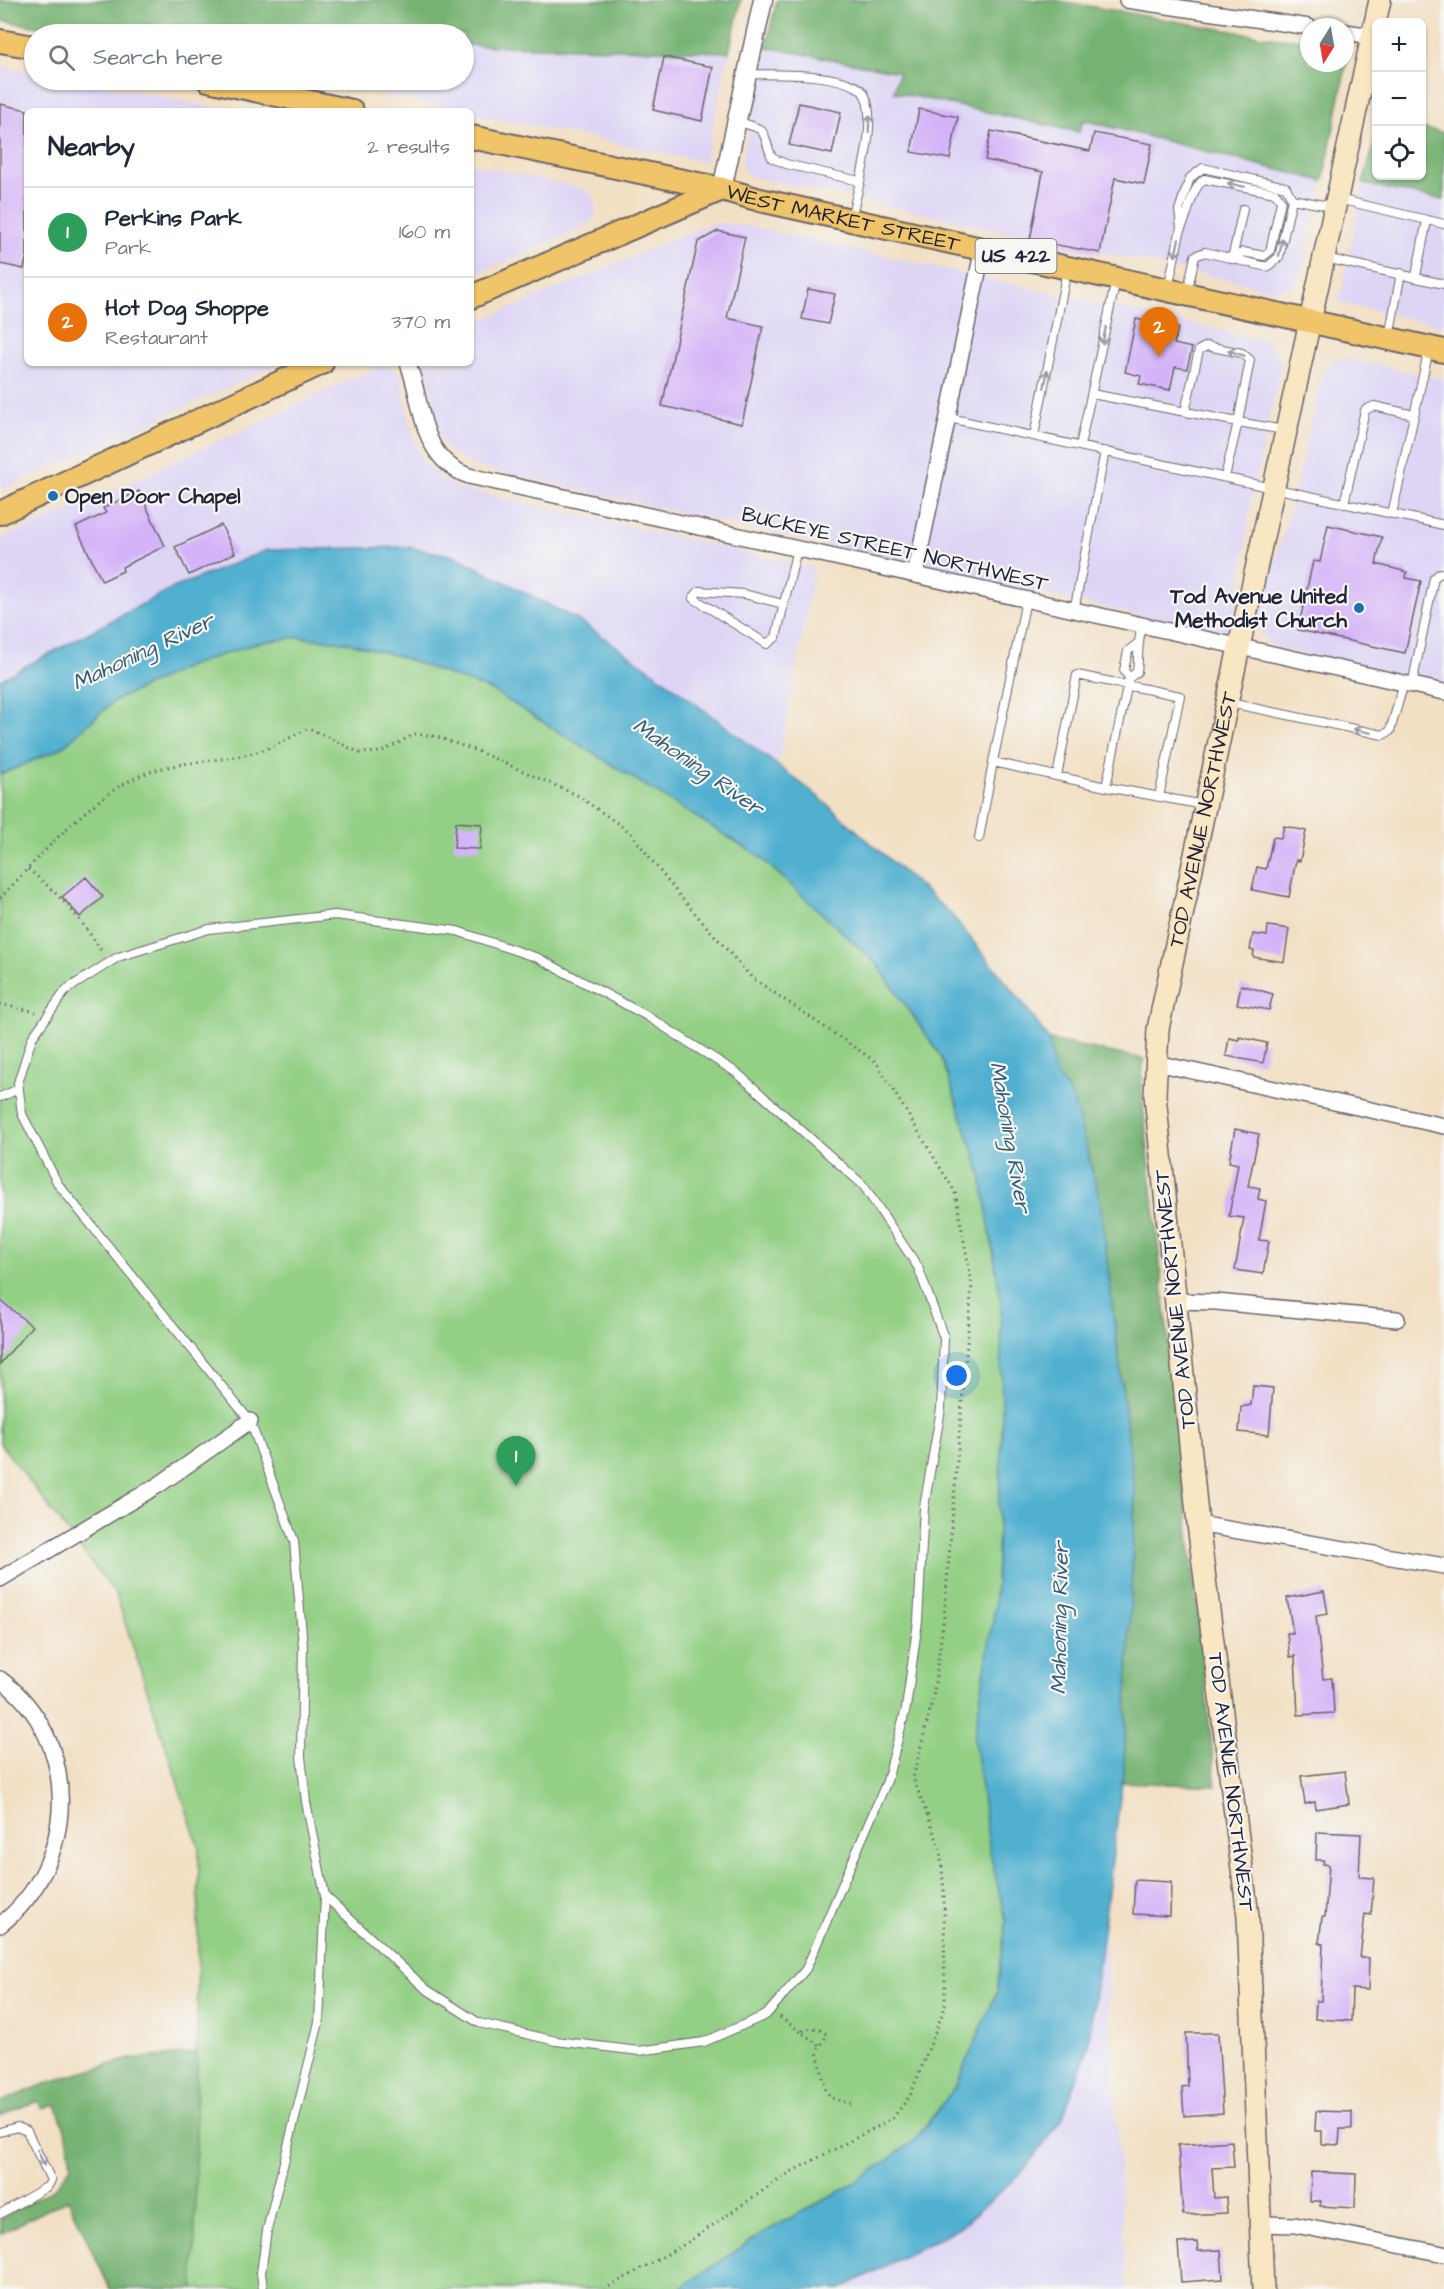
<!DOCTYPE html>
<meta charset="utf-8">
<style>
body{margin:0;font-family:"Architects Daughter",sans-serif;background:#f6f6f7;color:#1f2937}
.controls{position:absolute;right:18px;top:18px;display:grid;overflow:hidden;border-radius:9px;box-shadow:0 2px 4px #0004}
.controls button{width:54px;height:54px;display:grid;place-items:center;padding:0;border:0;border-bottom:2px solid #e0e1e3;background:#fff;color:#1f2937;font:30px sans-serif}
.compass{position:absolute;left:1300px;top:18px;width:54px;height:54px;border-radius:50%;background:#fff;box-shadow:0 2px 4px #0004;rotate:191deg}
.you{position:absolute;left:957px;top:1376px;width:21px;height:21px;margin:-15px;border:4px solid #fff;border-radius:50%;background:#1a73e8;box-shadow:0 0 0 9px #1a73e833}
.badge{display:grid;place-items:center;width:39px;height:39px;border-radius:50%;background:#111827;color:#fff;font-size:20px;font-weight:700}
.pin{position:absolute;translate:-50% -50px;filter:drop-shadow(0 2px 3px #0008)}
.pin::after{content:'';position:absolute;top:32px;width:21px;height:18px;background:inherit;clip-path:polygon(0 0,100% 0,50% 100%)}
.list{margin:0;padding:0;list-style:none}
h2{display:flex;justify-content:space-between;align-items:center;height:78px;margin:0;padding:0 24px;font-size:26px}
h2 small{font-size:20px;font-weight:400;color:#747a83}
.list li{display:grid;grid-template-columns:39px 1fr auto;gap:18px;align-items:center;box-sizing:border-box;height:90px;padding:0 24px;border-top:2px solid #e0e1e3}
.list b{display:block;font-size:22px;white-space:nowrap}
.list p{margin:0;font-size:20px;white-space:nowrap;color:#747a83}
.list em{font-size:20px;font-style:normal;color:#747a83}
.icon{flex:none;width:33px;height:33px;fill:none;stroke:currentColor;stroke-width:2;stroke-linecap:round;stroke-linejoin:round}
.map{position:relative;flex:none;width:1444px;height:2289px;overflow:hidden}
.search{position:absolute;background:#fff;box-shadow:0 2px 4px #0004;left:24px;top:24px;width:450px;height:66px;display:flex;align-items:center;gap:15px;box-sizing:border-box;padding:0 21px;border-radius:33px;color:#747a83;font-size:22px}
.panel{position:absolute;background:#fff;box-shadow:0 2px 4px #0004;left:24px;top:108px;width:450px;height:258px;border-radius:9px}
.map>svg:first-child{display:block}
</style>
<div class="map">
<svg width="1444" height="2289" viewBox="0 0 1444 2289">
<rect width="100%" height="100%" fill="#f6f6f2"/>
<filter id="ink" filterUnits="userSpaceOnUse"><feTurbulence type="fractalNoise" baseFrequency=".0167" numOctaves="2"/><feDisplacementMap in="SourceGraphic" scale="12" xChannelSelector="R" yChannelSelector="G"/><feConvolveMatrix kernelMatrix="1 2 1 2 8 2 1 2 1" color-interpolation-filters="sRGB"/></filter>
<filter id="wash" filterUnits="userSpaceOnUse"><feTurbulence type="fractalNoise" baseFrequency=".008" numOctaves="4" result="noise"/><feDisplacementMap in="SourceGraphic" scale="24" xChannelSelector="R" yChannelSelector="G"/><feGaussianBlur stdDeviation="1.35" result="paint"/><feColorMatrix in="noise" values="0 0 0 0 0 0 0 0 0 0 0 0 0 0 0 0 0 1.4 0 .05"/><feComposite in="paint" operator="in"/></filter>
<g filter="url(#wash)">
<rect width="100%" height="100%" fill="#f2e0c5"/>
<path fill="#ded5f5" d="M464,45L729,52L705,162L314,80H464Z
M766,47L900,72L895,92L1078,132L1082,120L1323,181L1301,274L1293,286L1275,290L749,176L741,166Z
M0,67L34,73V80H76L233,111H27V363H281L0,491Z
M471,164L585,189L594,198L596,214L590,223L583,227L471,277Z
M1363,184L1444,200V326L1339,303Z
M712,223L744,225L1264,340L1275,349L1282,362L1250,507L1236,624L1228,632H1212L469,465L447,449L440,435L424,363H471V325Z
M1344,358L1444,379V685L1275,647L1267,643L1256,624L1291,508L1323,371L1333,360Z
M378,367H389L398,373L401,379L411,429L422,459L442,480L459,488L814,568L778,767L651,670L581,622L455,556L266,550L171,589L0,680V539L74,508Z
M1104,1927L1127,2289H840L1088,2048Z"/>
<path fill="#93cf84" stroke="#5a7860" stroke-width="1.5" d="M298,637L346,642L398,656L493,691L759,856L877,964L941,1056L981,1174L1001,1302L1002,1431L995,1607L974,1738L990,1852L1006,1921L997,1992L956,2086L914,2141L855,2183L763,2233L679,2289H194L199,1848L116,1595L0,1443V775L61,748L114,701L191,665L257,643Z"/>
<path fill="#76b272" stroke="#4c6a56" stroke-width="1.5" d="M0,0H741L729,52L464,45V34H78L0,20Z
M777,0H1054L1261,36L1309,41V63H1345V47L1349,51L1323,181L1083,120L1079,132L894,92L899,72L766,47Z
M1422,128L1444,133V200L1363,184L1376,138V176H1422Z
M1049,1040L1144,1059L1141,1086L1216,1786L1122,1782L1135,1496L1100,1200L1073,1098L1054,1071Z
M197,2053L194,2289H110L68,2199L0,2234V2219L55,2188L71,2166L67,2135L56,2105L41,2108L38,2101L0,2116V2102L50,2082L129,2059Z"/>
<path fill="#51b0d0" stroke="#3a6986" stroke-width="1.5" d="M407,547L455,556L581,622L651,670L814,793L950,913L1023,1003L1049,1040L1054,1071L1073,1098L1100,1200L1135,1496L1130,1617L1124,1767L1088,2048L1062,2120L1019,2176L959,2228L840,2289H679L763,2233L855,2183L914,2141L956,2086L997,1992L1006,1921L990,1852L974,1738L995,1607L1002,1431L1001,1302L981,1174L941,1056L877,964L759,856L493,691L398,656L346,642L298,637L257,643L191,665L114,701L61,748L0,775V680L171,589L267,550Z"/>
<g id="blocks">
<path fill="#d4b3f8" d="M664,57L713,67L702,121L653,110Z
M799,103L841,112L832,154L789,145Z
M0,104L27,110V255L24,269L0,264Z
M919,109L958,117L950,159L911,152Z
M991,131L1090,151L1094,133L1152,144L1144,184L1115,178L1100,253L1030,240L1043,172L985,160Z
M718,231L745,237L727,318L763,326L742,424L662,406L698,242Z
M808,289L835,294L828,324L802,319Z
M1136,319L1178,328L1174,344L1192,348L1187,369L1175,367L1170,390L1139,384L1141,376L1125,372Z
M139,491L165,546L122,567L123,571L102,581L76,527L106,513L103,508Z
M221,525L235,553L189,575L175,547Z
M1328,525L1382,537L1376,564L1407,572L1406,578L1421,581L1405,653L1298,630L1313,561L1320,562Z
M456,822L482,824L480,849L454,848Z
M1284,826L1306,831L1300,861L1296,860L1289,897L1252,890L1257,867L1266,869L1273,837L1281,838Z
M86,877L103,897L80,917L62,897Z
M1268,926L1289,929L1284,962L1253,957L1254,951L1250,950L1253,934L1267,936Z
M1241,985L1273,994L1269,1010L1237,1004Z
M1239,1037L1267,1043L1263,1063L1226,1056L1229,1038L1239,1040Z
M1235,1129L1259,1134L1248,1186L1260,1188L1258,1199L1266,1201L1259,1240L1269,1241L1263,1274L1235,1270L1244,1218L1229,1216L1238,1164L1229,1162Z
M0,1300L32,1326L0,1364Z
M1253,1386L1273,1388L1269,1435L1239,1432L1241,1407L1251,1405Z
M1324,1591L1328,1614L1316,1616L1323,1679L1332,1678L1334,1713L1298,1715L1295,1656L1290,1657L1287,1633H1293L1287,1598Z
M1345,1771L1349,1804L1316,1809L1315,1802L1305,1804L1301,1776Z
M1317,1832L1361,1834L1359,1877L1374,1878L1371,1915L1365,1914L1360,1958H1369L1368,1990L1352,1989L1351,2021L1315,2019L1316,2001H1321L1323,1944L1319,1943L1322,1917H1325L1329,1865L1323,1864L1324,1860H1316Z
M1135,1880L1171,1882L1170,1916L1133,1914Z
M1186,2033H1218L1223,2113L1184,2116L1182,2087L1188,2086Z
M1316,2111L1352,2112V2129H1340L1339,2145L1322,2144V2131H1315Z
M1232,2141L1234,2167L1212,2168L1214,2198L1226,2197L1227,2213L1183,2215L1178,2145Z
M1311,2172L1356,2174L1355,2208L1320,2206L1321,2201H1310Z
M1197,2242L1198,2251L1221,2250L1223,2279L1181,2282L1178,2243Z"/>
</g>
</g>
<g filter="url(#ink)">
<use href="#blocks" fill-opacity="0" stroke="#6b646b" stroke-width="1.5"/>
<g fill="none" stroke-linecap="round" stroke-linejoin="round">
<g stroke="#6b646b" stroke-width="10">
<path id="service" d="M747,74C778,75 829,72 857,87C885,102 857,192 851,218
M736,121C771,131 760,128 772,158L786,164L859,181
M1292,199L1334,207
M1338,199L1444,224
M1181,228C1190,212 1190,191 1204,179L1275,193L1281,201L1270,251L1264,256L1243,252L1232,259
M1325,258L1444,284
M1232,259L1243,209
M1416,276L1427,220
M1168,288L1181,228L1179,210L1190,178L1203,168L1286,187L1292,199L1279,257L1267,267L1205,252L1195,256L1187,293
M1389,337L1401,273
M1092,394L1238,422L1250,360L1242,353L1207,346L1199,350L1185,412
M949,418L1444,525
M1034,436L1067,270
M1080,446L1116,280
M1225,477L1238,422L1284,430
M1344,504L1365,410L1374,406L1414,415
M1392,514L1429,349
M783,604L744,594L699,591L693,598L767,644L776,637L797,549
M1074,611L1105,451
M1137,644L1128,651L1124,670L1129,678L1137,672C1139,656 1137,642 1142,626
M1412,685L1434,578L1440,573L1444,574
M1230,703L1383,735L1390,731L1404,683
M993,762L1026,600
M1057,776L1077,675L1180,696L1159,797
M1106,787L1204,805
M979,838L993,762L1106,787L1129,678
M335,915L457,931L538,958L647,1016L737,1073L863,1185L918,1267L944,1338L941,1409L924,1507L918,1621L906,1708L887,1781L806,1969L766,2015L704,2042L639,2051L556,2041L479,2023L426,1989L325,1896L306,1802L301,1756L303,1646L294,1541L250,1421L58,1184L22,1114L18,1083L32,1038L66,990L118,957L209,929Z
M0,1097L19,1089
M0,2132L17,2127L27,2131L51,2180L48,2186L0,2214
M263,2289L261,2273L267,2230L319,2022L325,1896"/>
</g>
<g stroke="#6b646b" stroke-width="18">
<path id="minor" d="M1127,0L1309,27
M1345,32L1372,36
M408,363C424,406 419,458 469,476L1444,692
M915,575L983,248
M1156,1063L1444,1126
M1175,1301L1216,1302L1397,1319
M1198,1524L1444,1566
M0,1579L160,1484L250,1421
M0,1679C82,1739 79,1864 0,1925
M1261,2224L1295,2225L1444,2254"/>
</g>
<g stroke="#6b646b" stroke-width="21">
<path id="tertiary" d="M722,189L763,0"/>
</g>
<g stroke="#6b646b" stroke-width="24">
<g id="secondary">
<path id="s1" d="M1263,2289L1248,1916L1198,1524L1155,1095L1158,1029L1239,647L1380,0"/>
</g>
</g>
<g stroke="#6b646b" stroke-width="26">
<g id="primary">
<path d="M0,41L34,47"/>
<path d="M208,80L352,111"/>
<path id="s2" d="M471,137L722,189L760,200L1444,351"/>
<path d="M471,297L722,189"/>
<path d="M0,513L322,363"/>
</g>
</g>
<path stroke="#6b646b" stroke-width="3" stroke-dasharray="1.5 4.5" stroke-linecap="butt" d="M28,869C60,895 80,917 102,952
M0,898C43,854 98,785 159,769C193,760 230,761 263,750C279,745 294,735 309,728L360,753L381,752L415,734L438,737L477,751L577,795L630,832L678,894L751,977L876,1062L955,1192L972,1284L944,1616L933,1698L913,1778L940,1848L944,1891L945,2007L910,2096L892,2119L789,2173L685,2244L605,2289
M0,1004L36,1012
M780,2017L801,2032
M819,2045L801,2032C810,2026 819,2027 827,2035L817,2052L826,2091L832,2098L853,2105"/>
<use href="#service" stroke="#fff" stroke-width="8"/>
<use href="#minor" stroke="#fff" stroke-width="15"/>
<use href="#tertiary" stroke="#fff" stroke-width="18"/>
<use href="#secondary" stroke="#f9e7c3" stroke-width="21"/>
<use href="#primary" stroke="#f0c469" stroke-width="22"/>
</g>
<defs><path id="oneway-shaft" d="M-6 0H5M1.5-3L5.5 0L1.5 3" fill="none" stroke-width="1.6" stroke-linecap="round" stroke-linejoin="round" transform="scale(1.5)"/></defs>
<g stroke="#9c9ca7">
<use href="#oneway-shaft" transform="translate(869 124) rotate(-88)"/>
<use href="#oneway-shaft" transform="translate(1236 185) rotate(-168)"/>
<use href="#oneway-shaft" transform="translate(1281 247) rotate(-77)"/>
<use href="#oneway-shaft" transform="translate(1177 248) rotate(102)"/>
<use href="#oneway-shaft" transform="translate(1104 336) rotate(102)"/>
<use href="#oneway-shaft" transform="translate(1236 353) rotate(-162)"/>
<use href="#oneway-shaft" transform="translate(1046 379) rotate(-79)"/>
<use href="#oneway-shaft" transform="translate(1362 731) rotate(-168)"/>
<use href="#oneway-shaft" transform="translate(41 2158) rotate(65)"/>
</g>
</g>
<g fill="#1f6fb2" stroke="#f6f6f2" stroke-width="2">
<circle cx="53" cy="496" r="6"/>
<circle cx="1359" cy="608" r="6"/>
</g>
<g text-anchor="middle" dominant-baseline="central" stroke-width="4.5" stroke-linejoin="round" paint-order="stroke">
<rect fill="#f6f6f2" stroke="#626272" stroke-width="1.5" x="975.5" y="239" width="81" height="34" rx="4.5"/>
<g font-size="20" font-weight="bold" fill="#22223b">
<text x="1016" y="256">US 422</text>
</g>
<g font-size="21" fill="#22223b" stroke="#f6f6f2">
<text stroke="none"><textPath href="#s2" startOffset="381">WEST MARKET STREET</textPath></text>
<text transform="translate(895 549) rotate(13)">BUCKEYE STREET NORTHWEST</text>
<text stroke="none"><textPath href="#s1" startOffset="1480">TOD AVENUE NORTHWEST</textPath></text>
<text transform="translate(1175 1299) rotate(-96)">TOD AVENUE NORTHWEST</text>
<text transform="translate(1231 1782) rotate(83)">TOD AVENUE NORTHWEST</text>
</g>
<g font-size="21" font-weight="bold" fill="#22223b" stroke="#f6f6f2" text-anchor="start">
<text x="65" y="496">Open Door Chapel</text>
<text x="1347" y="596" text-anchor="end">Tod Avenue United<tspan x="1347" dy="24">Methodist Church</tspan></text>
</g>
<g font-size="22" font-style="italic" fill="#355b77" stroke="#f6f6f2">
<text transform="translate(143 652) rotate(-25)">Mahoning River</text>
<text transform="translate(698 767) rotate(35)">Mahoning River</text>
<text transform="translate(1010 1137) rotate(80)">Mahoning River</text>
<text transform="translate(1060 1618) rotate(-89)">Mahoning River</text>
</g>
</g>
</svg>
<div class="controls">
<button>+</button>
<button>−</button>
<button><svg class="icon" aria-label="locate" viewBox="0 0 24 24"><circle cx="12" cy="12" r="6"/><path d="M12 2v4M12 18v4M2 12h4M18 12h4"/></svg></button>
</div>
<svg class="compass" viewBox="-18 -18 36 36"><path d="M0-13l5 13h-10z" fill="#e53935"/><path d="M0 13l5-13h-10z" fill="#747a83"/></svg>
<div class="you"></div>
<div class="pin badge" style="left:516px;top:1486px;background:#2e9e5b">1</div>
<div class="pin badge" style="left:1159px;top:357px;background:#e8710a">2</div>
<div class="search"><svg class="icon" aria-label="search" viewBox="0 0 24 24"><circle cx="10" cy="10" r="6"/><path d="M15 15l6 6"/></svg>Search here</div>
<section class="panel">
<h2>Nearby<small>2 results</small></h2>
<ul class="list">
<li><span class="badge" style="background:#2e9e5b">1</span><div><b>Perkins Park</b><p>Park</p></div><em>160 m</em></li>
<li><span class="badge" style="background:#e8710a">2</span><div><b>Hot Dog Shoppe</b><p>Restaurant</p></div><em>370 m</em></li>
</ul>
</section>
</div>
